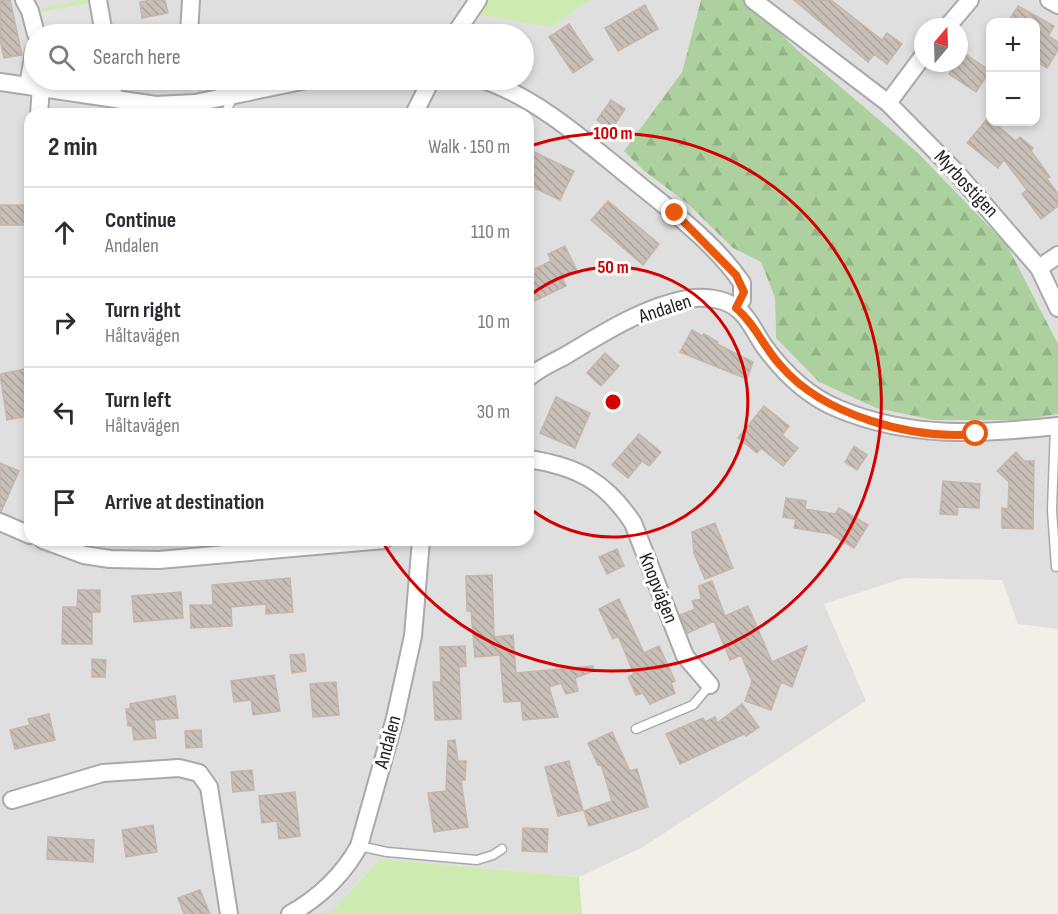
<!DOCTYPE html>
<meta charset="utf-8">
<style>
body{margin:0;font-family:"Sofia Sans Condensed",sans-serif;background:#f7f7f7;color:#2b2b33}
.controls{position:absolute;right:18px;top:18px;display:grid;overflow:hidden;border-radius:12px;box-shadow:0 3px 9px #0003}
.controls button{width:54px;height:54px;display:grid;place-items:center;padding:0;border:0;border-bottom:2px solid #e1e1e2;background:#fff;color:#2b2b33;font:30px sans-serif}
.compass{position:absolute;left:914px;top:18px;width:54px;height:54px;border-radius:50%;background:#fff;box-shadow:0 3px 9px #0003;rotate:19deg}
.stop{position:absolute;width:18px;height:18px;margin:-14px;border:4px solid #ea580c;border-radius:50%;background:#fff}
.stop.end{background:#ea580c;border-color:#fff;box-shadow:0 2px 6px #0008}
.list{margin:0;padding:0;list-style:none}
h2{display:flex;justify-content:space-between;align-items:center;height:78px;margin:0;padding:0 24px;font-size:26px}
h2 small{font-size:20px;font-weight:400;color:#7c7c81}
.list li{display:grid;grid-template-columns:39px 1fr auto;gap:18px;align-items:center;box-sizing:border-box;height:90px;padding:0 24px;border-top:2px solid #e1e1e2}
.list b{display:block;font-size:22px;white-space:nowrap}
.list p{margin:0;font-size:20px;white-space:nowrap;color:#7c7c81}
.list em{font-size:20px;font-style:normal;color:#7c7c81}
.icon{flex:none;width:33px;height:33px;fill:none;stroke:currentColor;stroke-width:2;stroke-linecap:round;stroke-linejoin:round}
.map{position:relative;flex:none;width:1058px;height:914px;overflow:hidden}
.search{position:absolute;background:#fff;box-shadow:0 3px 9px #0003;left:24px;top:24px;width:510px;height:66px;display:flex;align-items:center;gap:15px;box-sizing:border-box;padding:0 21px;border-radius:33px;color:#7c7c81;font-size:22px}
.panel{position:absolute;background:#fff;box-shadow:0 3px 9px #0003;left:24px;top:108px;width:510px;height:438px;border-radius:18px}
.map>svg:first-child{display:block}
</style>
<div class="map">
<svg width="1058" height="914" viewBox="0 0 1058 914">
<defs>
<pattern id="forest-firs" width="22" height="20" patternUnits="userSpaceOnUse" patternTransform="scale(1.5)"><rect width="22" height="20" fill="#add19e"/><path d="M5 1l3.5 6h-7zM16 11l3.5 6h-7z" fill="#95b388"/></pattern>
<pattern id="building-back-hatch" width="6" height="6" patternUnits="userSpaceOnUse" patternTransform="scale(1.5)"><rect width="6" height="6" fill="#c7bfb8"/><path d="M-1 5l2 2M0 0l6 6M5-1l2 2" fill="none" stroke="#aba49e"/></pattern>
</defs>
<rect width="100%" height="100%" fill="#f2efe9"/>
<path fill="#e0dfdf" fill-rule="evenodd" d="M0,0H484L551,27L581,5L594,0H701L682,72L625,151L643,170L688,204L733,248L761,262L775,298L776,338L819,382L876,408L933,420H1022L1058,414V629L1018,624L1002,580L904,578L824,604L866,701L643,847L579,877L380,859L333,910L323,914H0ZM34,34H524V80H34ZM30,114H528V540H30Z
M749,0H1058V344L1007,245L918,153L794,47ZM990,22H1036V122H990ZM923,27H959V63H923Z"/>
<path fill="#cdebb0" d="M80,0H92L93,18L89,3L40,12L41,26L37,12L39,9Z
M484,0H594L581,5L552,27L474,14Z
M42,80H108L105,91L47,83Z
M380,859L579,877L582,914H323L333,910Z"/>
<path fill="url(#forest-firs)" d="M701,0H749L794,47L918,153L1007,245L1058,344V414L1022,420H933L876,408L819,382L776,338L775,298L761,262L733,248L688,204L643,170L624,151L682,72Z"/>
<path fill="#e2e2e2" d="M90,3L95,34H44L40,12Z"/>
<path fill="url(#building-back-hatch)" stroke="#c4b6ab" stroke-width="1.5" d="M0,0H10L22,55L4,58L0,40Z
M151,0H165L168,13L142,18L140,2Z
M794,0H831L882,40L887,33L902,44L887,64L874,54L868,62Z
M645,5L658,29L618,51L605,28Z
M1018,6L1054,26L1048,36L1058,42V50L1047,68L1035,61V22H1008Z
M569,24L593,60L573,73L549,37Z
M964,53L990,71L976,92L949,74Z
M611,100L625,109L611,130L597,120Z
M988,118L1016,141L1020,137L1033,148L1031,151L1050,177L1047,179L1058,194V206L1041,219L1022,194L1027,190L1004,160L998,168L967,143Z
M528,149L574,171L560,200L528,185Z
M608,201L659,244L643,265L591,220Z
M0,205H25V225H0Z
M565,246L577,271L562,278L566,286L528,304V272L551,261L548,254Z
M692,330L702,336L704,334L718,342L717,344L753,362L747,379L680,352Z
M605,353L619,366L601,386L587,373Z
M25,369L30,416L7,420L0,374Z
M556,397L590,413L575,448L540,433Z
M764,406L789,426L782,435L798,448L783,466L761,448L757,453L738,438Z
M639,434L661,452L649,466L642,461L628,478L612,465Z
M854,446L867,455L857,470L845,462Z
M1016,452L1024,461H1034L1033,529L1002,528V508L1008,509L1009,482L997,471Z
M0,463L19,471L1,512H0Z
M943,481L980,484L979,508L958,507L957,515L940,514Z
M786,498L806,501L805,509L835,514L839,508L868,525L854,548L831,534L794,528L796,519L783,517Z
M715,523L733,568L705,579L694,553L692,532Z
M617,549L624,566L607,574L599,557Z
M492,575L494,637L513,635L516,673L593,666L594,671L575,678L578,691L566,694L561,683L549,687L558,717L523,720L521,701L504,702L500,655L475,657L471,611H467L466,576Z
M290,578L293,612L266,614V604L231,607L232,626L191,628L190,605H213L212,585Z
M712,581L725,616L748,606L772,662L807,646L792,687L781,682L771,710L745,701L752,681L741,655L730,660L714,621L688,633L680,615L695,609L692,601L701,599L699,586Z
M78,590H100V612H92V644H62L63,607H77Z
M181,592L183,618L134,622L132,596Z
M619,599L644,653L659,646L675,681L671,683L675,693L650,704L643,693L636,695L628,677L634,674L618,636L613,639L599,609Z
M465,646L466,666L459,667L461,719L435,720L433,682H441L440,647Z
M304,654L306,671L292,673L290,655Z
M92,659L106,660L105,677H92Z
M274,675L280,711L253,715L251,700L234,702L231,681Z
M336,682L339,715L313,717L310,684Z
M175,696L178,718L154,720L156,738L134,740L132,726H128L126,709H130V704Z
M742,704L759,727L746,736L744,734L680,764L666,734L703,718L705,722L715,717L717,723Z
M49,714L55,740L15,749L10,730L30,725L28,719Z
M201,730L202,747L186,748L185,731Z
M612,732L630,771L637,769L648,807L589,826L584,811L612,801L601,764L598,765L588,743Z
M455,740L458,761H466L465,780H461L468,827L434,832L428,793L446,791L448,741Z
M569,761L583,810L558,816L545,767Z
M252,770L254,790L233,792L231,772Z
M295,792L300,836L279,839L277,821L262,823L259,796Z
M153,825L157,852L126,857L122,830Z
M523,828L548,829L547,852L522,851Z
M48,837L94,840L93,862L47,859Z
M200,890L210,914H184L178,898Z"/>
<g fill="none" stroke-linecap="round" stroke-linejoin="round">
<g stroke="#a9a9a9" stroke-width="11">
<path id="lane" d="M225,114L234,94
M1055,426L1052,510L1056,567
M636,729L693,705L710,685
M359,846L387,852L477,860L493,855L502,849"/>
</g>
<g stroke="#a9a9a9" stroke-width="20">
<path id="street" d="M24,0L30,11L36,34
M98,0L104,34
M753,0L888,103L956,172L1039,268L1058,308
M1049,0L1058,5
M947,27L970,0
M189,34L191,0
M455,34L478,0
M216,80L234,94
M484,80C540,100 586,142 632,179C670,210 714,242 742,283V300L736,308
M0,82L156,105L195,103L307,80
M28,86L34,51
M112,98L114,80
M888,103L923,56
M39,114L41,88
M414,114L431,80
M1039,268L1058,255
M528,378C538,369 551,363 563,357C600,335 643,307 686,299C703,296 724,298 738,309C750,319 755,333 764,346C783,372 809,397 839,409C911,439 983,434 1058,426
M528,459C577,466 606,482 633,523L685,656L710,685
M0,522L30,535
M43,540L84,555L110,559L159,560L384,540
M12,800L103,773L179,768L199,773L209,787L229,914
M290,914C320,897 343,875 359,846L395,718L413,636L421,540"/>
</g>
<use href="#lane" stroke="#fff" stroke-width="8"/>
<use href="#street" stroke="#fff" stroke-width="16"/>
</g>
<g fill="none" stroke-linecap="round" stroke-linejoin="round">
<path stroke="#ea580c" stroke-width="8" d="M675,213L736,275L744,292L736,308C755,324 764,348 781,366C823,415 912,440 976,434"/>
</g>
<g fill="none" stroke="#d40000" stroke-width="3">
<path d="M528 297A135 135 0 1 1 528 507"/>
<path d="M530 146A269 269 0 1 1 382 541"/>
</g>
<g text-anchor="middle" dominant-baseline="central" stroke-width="6" stroke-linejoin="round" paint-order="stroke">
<g font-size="20" fill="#222" stroke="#fff">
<text transform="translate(966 184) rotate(47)">Myrbostigen</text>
<text transform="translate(665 309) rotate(-18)">Andalen</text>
<text transform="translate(658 588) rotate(68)">Knopvägen</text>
<text transform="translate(388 742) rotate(-75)">Andalen</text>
</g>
</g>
<circle cx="613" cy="402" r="9" fill="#d40000" stroke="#fff" stroke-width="3"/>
<g font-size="18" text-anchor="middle" font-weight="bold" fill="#d40000" stroke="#fff" stroke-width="6" stroke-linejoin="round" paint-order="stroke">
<text x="613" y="139">100 m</text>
<text x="613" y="273">50 m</text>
</g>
</svg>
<div class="controls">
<button>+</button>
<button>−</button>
</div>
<svg class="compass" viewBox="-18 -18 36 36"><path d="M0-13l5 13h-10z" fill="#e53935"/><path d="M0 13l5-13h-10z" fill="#7c7c81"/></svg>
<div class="stop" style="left:976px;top:434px"></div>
<div class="stop end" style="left:675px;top:213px"></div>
<div class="search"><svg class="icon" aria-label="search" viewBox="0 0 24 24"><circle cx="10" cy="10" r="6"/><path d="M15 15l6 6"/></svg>Search here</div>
<section class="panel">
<h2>2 min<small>Walk · 150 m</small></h2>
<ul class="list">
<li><svg class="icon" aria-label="ahead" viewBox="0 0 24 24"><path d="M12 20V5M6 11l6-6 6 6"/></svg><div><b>Continue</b><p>Andalen</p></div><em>110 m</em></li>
<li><svg class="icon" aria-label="right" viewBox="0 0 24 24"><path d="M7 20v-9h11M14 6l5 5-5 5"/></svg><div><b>Turn right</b><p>Håltavägen</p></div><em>10 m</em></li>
<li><svg class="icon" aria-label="left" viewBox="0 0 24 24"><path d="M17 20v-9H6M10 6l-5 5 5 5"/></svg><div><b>Turn left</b><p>Håltavägen</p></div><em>30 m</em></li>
<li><svg class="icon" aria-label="arrive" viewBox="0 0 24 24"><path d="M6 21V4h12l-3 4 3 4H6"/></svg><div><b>Arrive at destination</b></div></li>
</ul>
</section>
</div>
